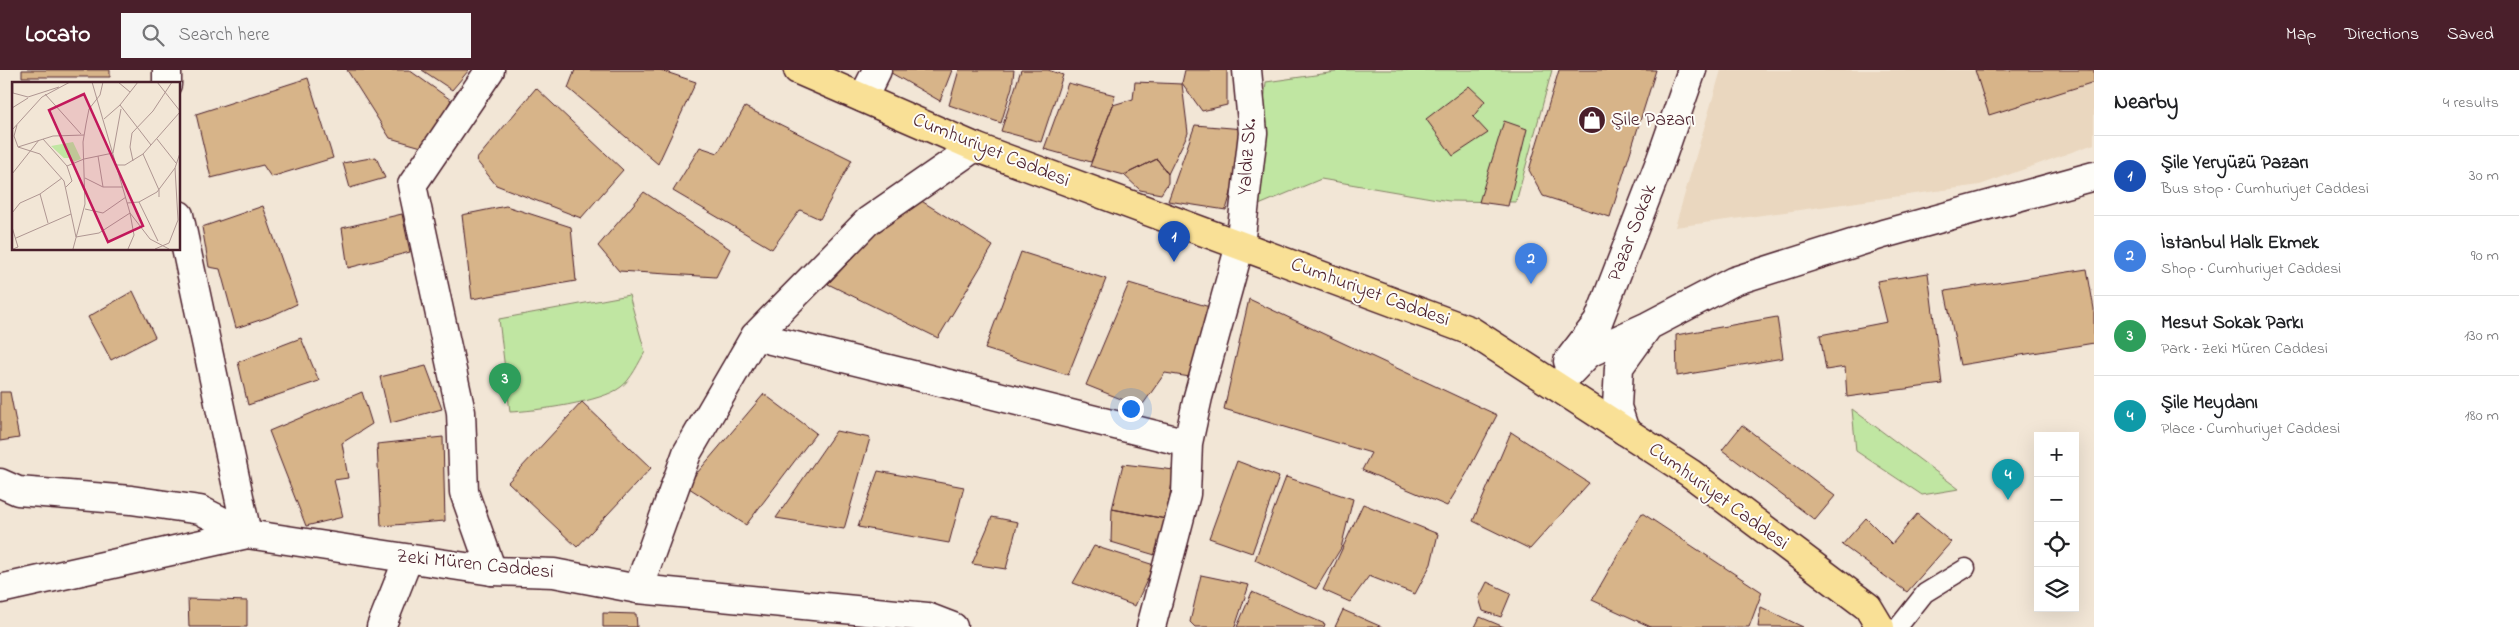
<!DOCTYPE html>
<meta charset="utf-8">
<style>
body{margin:0;font-family:"Indie Flower",sans-serif;background:#f6f6f6;color:#202124}
.controls{position:absolute;right:15px;bottom:15px;display:grid;overflow:hidden;border-radius:0px;box-shadow:0 5px 20px #0002}
.controls button{width:45px;height:45px;display:grid;place-items:center;padding:0;border:0;border-bottom:1px solid #e0e0e0;background:#fff;color:#202124;font:25px sans-serif}
.you{position:absolute;left:1130px;top:338px;width:18px;height:18px;margin:-12px;border:4px solid #fff;border-radius:50%;background:#1a73e8;box-shadow:0 0 0 8px #1a73e833}
.badge{display:grid;place-items:center;width:32px;height:32px;border-radius:50%;background:#4a1f2b;color:#fff;font-size:16px;font-weight:700}
.pin{position:absolute;translate:-50% -41px;filter:drop-shadow(0 1px 2px #0008)}
.pin::after{content:'';position:absolute;top:26px;width:18px;height:15px;background:inherit;clip-path:polygon(0 0,100% 0,50% 100%)}
.list{margin:0;padding:0;list-style:none}
h2{display:flex;justify-content:space-between;align-items:center;height:65px;margin:0;padding:0 20px;font-size:21px}
h2 small{font-size:16px;font-weight:400;color:#757577}
.list li{display:grid;grid-template-columns:32px 1fr auto;gap:15px;align-items:center;box-sizing:border-box;height:80px;padding:0 20px;border-top:1px solid #e0e0e0}
.list b{display:block;font-size:19px;white-space:nowrap}
.list p{margin:0;font-size:16px;white-space:nowrap;color:#757577}
.list em{font-size:16px;font-style:normal;color:#757577}
.icon{flex:none;width:28px;height:28px;fill:none;stroke:currentColor;stroke-width:2;stroke-linecap:round;stroke-linejoin:round}
.map{position:relative;flex:none;width:2094px;height:557px;overflow:hidden}
header{display:flex;align-items:center;gap:30px;box-sizing:border-box;height:70px;padding:0 25px;background:#4a1f2b;color:#fff}
header strong{font-size:24px}
nav{display:flex;gap:28px;margin-inline-start:auto;font-size:18px}
.search{width:350px;height:45px;background:#f6f6f6;display:flex;align-items:center;gap:12px;box-sizing:border-box;padding:0 18px;border-radius:0px;color:#757577;font-size:19px}
main{display:flex}
aside{flex:1;background:#fff}
.map>svg:first-child{display:block}
</style>
<header>
<strong>Locato</strong>
<div class="search"><svg class="icon" aria-label="search" viewBox="0 0 24 24"><circle cx="10" cy="10" r="6"/><path d="M15 15l6 6"/></svg>Search here</div>
<nav><a>Map</a><a>Directions</a><a>Saved</a></nav>
</header>
<main>
<div class="map">
<svg width="2094" height="557" viewBox="0 0 2094 557">
<rect width="100%" height="100%" fill="#f2e6d6"/>
<filter id="ink" filterUnits="userSpaceOnUse"><feTurbulence type="fractalNoise" baseFrequency=".02" numOctaves="2"/><feDisplacementMap in="SourceGraphic" scale="10" xChannelSelector="R" yChannelSelector="G"/><feConvolveMatrix kernelMatrix="1 2 1 2 8 2 1 2 1" color-interpolation-filters="sRGB"/></filter>
<g filter="url(#ink)">
<path fill="#ead7bf" d="M1721,0H2094V74L1980,115L1675,157Z"/>
<path fill="#c0e6a2" stroke="#858266" d="M1336,0H1552L1516,132L1449,131L1321,109L1254,137L1266,12L1336,2Z
M629,225L645,282C639,292 631,310 621,317C602,332 535,341 510,342L499,249Z
M1852,339L1959,419L1922,425L1856,381Z"/>
<path fill="#d7b489" stroke="#4a1f2b" d="M22,0H110V7H22Z
M347,0H409L451,30L425,78L390,68Z
M422,0H469L452,20Z
M575,0H660L696,12L658,94L568,18Z
M886,0H952L940,31Z
M959,0H1014L1012,17L1001,53L949,35Z
M1021,0H1048L1063,5L1041,72L1001,61Z
M1185,0H1227V35L1202,41L1182,13Z
M1559,0H1656L1610,147L1543,126L1529,100Z
M1975,0H2094V12L1989,45Z
M308,8L333,88L271,107L263,95L211,108L196,44Z
M1135,12L1182,14L1188,63L1168,104L1157,89L1124,105L1090,96L1113,35L1133,29Z
M1068,13L1115,25L1113,35L1091,92L1044,79Z
M1469,16L1485,31L1473,47L1488,63L1453,86L1426,49Z
M536,18L623,100L581,148L496,115L476,90Z
M745,37L852,90L820,149L800,140L772,179L673,121L700,77L718,83Z
M1504,51L1527,59L1508,136L1479,132Z
M1195,55L1244,59L1237,102L1226,140L1168,131Z
M376,87L385,108L350,118L343,93Z
M1157,89L1168,104V113L1161,124L1140,120L1124,105Z
M644,122L730,179L716,207L619,201L598,176Z
M912,125L993,176L938,268L828,214Z
M263,136L297,234L269,247L236,258L220,199L209,197L202,157Z
M506,136L571,157L576,211L472,229L462,145Z
M402,144L410,182L348,198L342,158Z
M1021,182L1106,209L1068,305L985,279Z
M2087,199L2094,239V273L1960,295L1945,221Z
M1928,203L1942,314L1847,327L1845,297L1826,300L1820,265L1887,252L1877,211Z
M1129,213L1213,238L1196,308L1165,303L1141,337L1086,315Z
M133,221L155,267L111,290L88,247Z
M1249,229L1497,345L1467,403L1447,436L1362,400L1371,383L1224,339Z
M1777,247L1783,288L1677,306L1676,265Z
M301,268L319,311L248,335L238,292Z
M426,296L442,339L391,353L380,307Z
M0,322H10L19,368L0,371Z
M362,322L372,354L342,373L348,408L334,410L343,447L306,456L269,361Z
M764,324L816,363L746,455L686,416Z
M582,332L651,398L577,477L508,412Z
M1742,355L1835,426L1815,450L1722,380Z
M836,361L870,368L844,459L776,448Z
M1511,362L1589,413L1530,479L1473,451Z
M443,367L445,451L381,456L377,374Z
M1237,391L1279,407L1252,483L1209,468Z
M1123,394L1174,400L1166,449L1112,439Z
M878,401L964,417L949,473L858,457Z
M1286,407L1353,429L1341,478L1316,519L1255,490Z
M1363,434L1438,464L1431,494L1415,524L1369,506L1350,532L1323,520Z
M1112,439L1166,449L1155,485L1111,472Z
M1642,443L1762,522L1749,557H1651L1592,530Z
M1917,444L1951,472L1907,522L1842,475L1866,448L1892,474Z
M992,447L1018,452L1006,499L972,494Z
M1094,476L1154,495L1135,536L1073,513Z
M1201,505L1249,515L1235,557H1195L1190,552Z
M1487,512L1511,523L1501,547L1483,541L1479,528Z
M1252,522L1325,554L1324,557H1237Z
M188,529L247,531V557H189Z
M1761,537L1803,557H1758Z
M1343,540L1382,557H1335Z
M603,543L636,544L637,557H603Z
M1480,547L1504,557H1475Z"/>
<g fill="none" stroke-linecap="round" stroke-linejoin="round">
<g stroke="#4a1f2b" stroke-width="21">
<path id="service" d="M1898,557L1925,523L1966,498"/>
</g>
<g stroke="#4a1f2b" stroke-width="31">
<path id="minor" d="M167,0V14
M490,0L412,115L461,342L464,422L492,501
M863,28L877,0
M179,145L247,464
M755,266L1188,373
M1568,291L1598,252L1661,89L1692,0
M1557,316L1589,283L1648,256L1734,211L1883,164L2094,106
M1625,361L1617,337L1619,297L1647,258
M0,413L18,421L131,430L200,440L247,464
M638,519L687,383L755,266L868,151L975,77
M381,557L408,489
M1151,557L1186,424L1188,373L1198,327L1240,175L1253,63L1247,0"/>
</g>
<g stroke="#4a1f2b" stroke-width="31">
<path id="tertiary" d="M0,519L247,464L492,501L554,503L638,519L927,547L953,557"/>
</g>
<g stroke="#4a1f2b" stroke-width="31">
<path id="primary" d="M798,0L975,77L1471,261L1690,403L1868,537L1880,557"/>
</g>
<use href="#service" stroke="#fdfcf7" stroke-width="18"/>
<use href="#minor" stroke="#fdfcf7" stroke-width="28"/>
<use href="#tertiary" stroke="#fdfcf7" stroke-width="28"/>
<use href="#primary" stroke="#f9e096" stroke-width="28"/>
</g>
</g>
<defs>
<g id="shop-disc" transform="scale(1.4375)"><circle r="9.5" fill="#4a1f2b" stroke="#fdfcf7"/><path d="M-5-2.5h2.3a2.7 3.5 0 0 1 5.4 0H5L5.5 6h-11ZM-1.5-2.5h3a1.5 2.3 0 0 0-3 0Z" fill="#fff"/></g>
</defs>
<g fill-rule="evenodd">
<use href="#shop-disc" x="1592" y="50"/>
</g>
<g text-anchor="middle" dominant-baseline="central" stroke-width="4" stroke-linejoin="round" paint-order="stroke">
<g font-size="20" fill="#4a1f2b" stroke="#fdfcf7" text-anchor="start">
<text x="1611" y="50">Şile Pazarı</text>
</g>
<g font-size="20" fill="#4a1f2b" stroke="#fdfcf7">
<text transform="translate(991 81) rotate(22)">Cumhuriyet Caddesi</text>
<text transform="translate(1248 87) rotate(-86)">Yaldız Sk.</text>
<text transform="translate(1633 163) rotate(-69)">Pazar Sokak</text>
<text transform="translate(1370 223) rotate(20)">Cumhuriyet Caddesi</text>
<text transform="translate(1718 427) rotate(36)">Cumhuriyet Caddesi</text>
<text transform="translate(475 495) rotate(6)">Zeki Müren Caddesi</text>
</g>
</g>
<g transform="translate(12 12)">
<rect width="168" height="168" fill="#f2e6d6"/>
<path d="M61,60L69,77L61,80L58,76H52L39,64Z" fill="#c0e6a2"/>
<path fill="none" stroke="#af9692" stroke-width="1" d="M1,0V11L16,15L47,5M80,0L118,131L138,157L157,167M106,0L118,10M145,0L168,29M33,12L69,52M108,23L126,0M0,26L16,16M92,37L108,23L139,63M5,43L2,54L6,65L28,72L52,99L64,155L87,151L118,131L122,153L116,167M0,48L30,15L58,0M31,57L55,84L60,99L54,105M145,57L164,81M6,65L41,54L72,53M131,72L147,108V115M86,74L91,105M121,79L118,65L120,51L141,29L160,0M104,83H113L131,72L168,30M55,84L72,77L101,71L109,27M0,92L27,58M73,96L91,105H111M28,112L36,141M127,120L146,159M115,121L127,120L145,110L163,86M73,127L91,131L114,115M0,131L8,121L28,112L50,96M0,145L6,165L1,167M4,156L59,132M61,167L73,122L71,60L74,42L77,27L88,13L91,0M143,167L157,161L166,138L163,86L168,71"/>
<path fill="#c2185b" fill-opacity="0.15" stroke="#c2185b" stroke-width="2.5" d="M72,12L131,144L96,160L37,28Z"/>
<rect width="168" height="168" fill="none" stroke="#4a1f2b" stroke-width="2.5"/>
</g>
</svg>
<div class="controls">
<button>+</button>
<button>−</button>
<button><svg class="icon" aria-label="locate" viewBox="0 0 24 24"><circle cx="12" cy="12" r="6"/><path d="M12 2v4M12 18v4M2 12h4M18 12h4"/></svg></button>
<button><svg class="icon" aria-label="layers" viewBox="0 0 24 24"><path d="M12 4l9 5-9 5-9-5zM3 14l9 5 9-5"/></svg></button>
</div>
<div class="you"></div>
<div class="pin badge" style="left:1174px;top:192px;background:#1a4fb4">1</div>
<div class="pin badge" style="left:1531px;top:214px;background:#3f7fe0">2</div>
<div class="pin badge" style="left:505px;top:334px;background:#2e9e5b">3</div>
<div class="pin badge" style="left:2008px;top:430px;background:#0f9aa8">4</div>
</div>
<aside>
<h2>Nearby<small>4 results</small></h2>
<ul class="list">
<li><span class="badge" style="background:#1a4fb4">1</span><div><b>Şile Yeryüzü Pazarı</b><p>Bus stop · Cumhuriyet Caddesi</p></div><em>30 m</em></li>
<li><span class="badge" style="background:#3f7fe0">2</span><div><b>İstanbul Halk Ekmek</b><p>Shop · Cumhuriyet Caddesi</p></div><em>90 m</em></li>
<li><span class="badge" style="background:#2e9e5b">3</span><div><b>Mesut Sokak Parkı</b><p>Park · Zeki Müren Caddesi</p></div><em>130 m</em></li>
<li><span class="badge" style="background:#0f9aa8">4</span><div><b>Şile Meydanı</b><p>Place · Cumhuriyet Caddesi</p></div><em>180 m</em></li>
</ul>
</aside>
</main>
